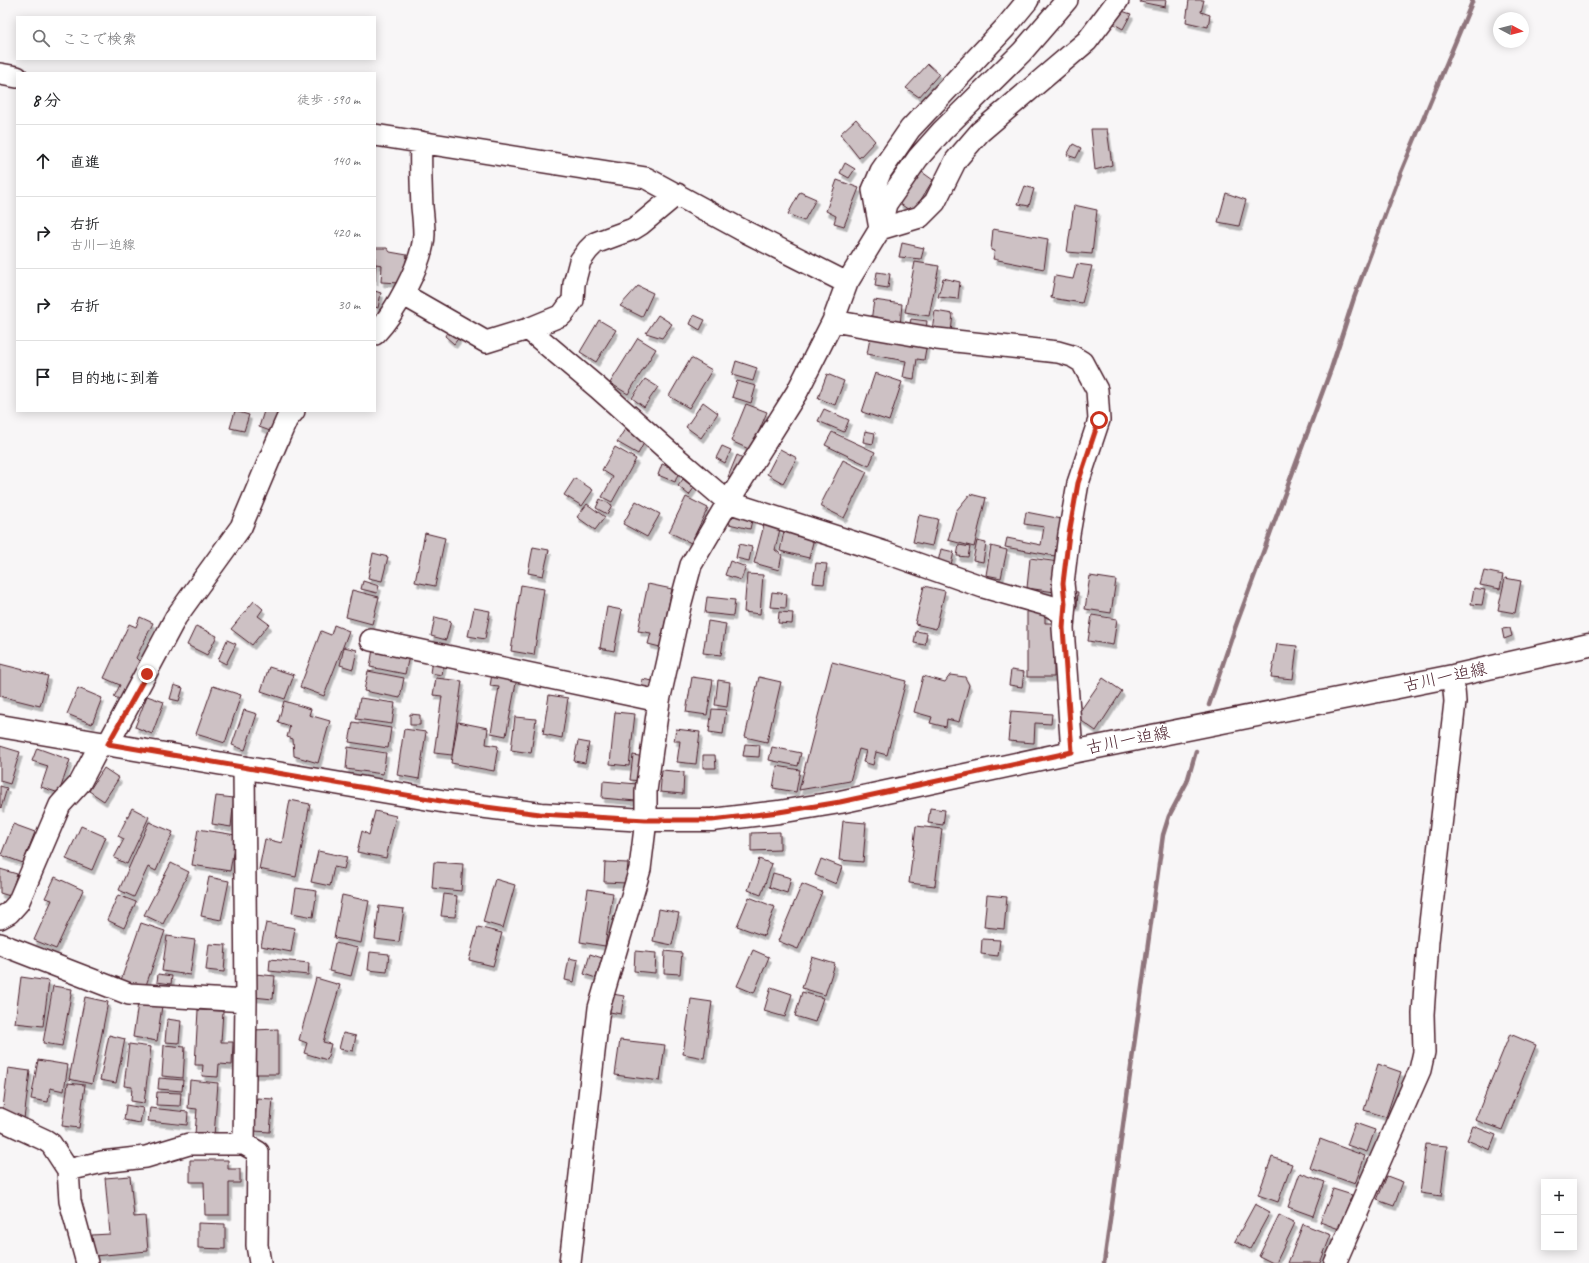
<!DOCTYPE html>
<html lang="ja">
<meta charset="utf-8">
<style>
body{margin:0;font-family:Caveat,"Klee One",sans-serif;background:#f2f2f2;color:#202124}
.controls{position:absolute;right:12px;bottom:12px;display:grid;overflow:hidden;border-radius:0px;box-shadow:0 2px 10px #0003}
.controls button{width:36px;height:36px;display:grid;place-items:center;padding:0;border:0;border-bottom:1px solid #e0e0e0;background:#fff;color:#202124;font:20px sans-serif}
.compass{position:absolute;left:1493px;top:12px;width:36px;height:36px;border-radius:50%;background:#fff;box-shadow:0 2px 10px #0003;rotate:97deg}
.stop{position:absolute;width:12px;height:12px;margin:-9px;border:3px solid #c8321e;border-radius:50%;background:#fff}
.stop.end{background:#c8321e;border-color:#fff;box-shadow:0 1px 4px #0008}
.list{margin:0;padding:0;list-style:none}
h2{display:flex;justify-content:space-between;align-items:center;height:52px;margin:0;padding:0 16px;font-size:17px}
h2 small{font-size:13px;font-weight:400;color:#757577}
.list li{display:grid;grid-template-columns:26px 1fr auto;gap:12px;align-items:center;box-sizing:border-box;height:72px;padding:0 16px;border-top:1px solid #e0e0e0}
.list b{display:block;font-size:15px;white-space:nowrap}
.list p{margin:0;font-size:13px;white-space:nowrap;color:#757577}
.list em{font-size:13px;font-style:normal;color:#757577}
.icon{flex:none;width:22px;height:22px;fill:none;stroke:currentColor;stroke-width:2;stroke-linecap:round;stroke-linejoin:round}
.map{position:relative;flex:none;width:1589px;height:1263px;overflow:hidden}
.search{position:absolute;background:#fff;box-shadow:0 2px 10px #0003;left:16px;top:16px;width:360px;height:44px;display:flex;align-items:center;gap:10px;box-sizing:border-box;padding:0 14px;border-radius:0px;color:#757577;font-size:15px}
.panel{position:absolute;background:#fff;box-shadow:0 2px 10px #0003;left:16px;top:72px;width:360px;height:340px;border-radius:0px}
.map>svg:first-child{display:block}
</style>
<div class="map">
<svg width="1589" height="1263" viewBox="0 0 1589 1263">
<defs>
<filter id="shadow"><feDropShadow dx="2.5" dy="4.5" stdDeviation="0" flood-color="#0004"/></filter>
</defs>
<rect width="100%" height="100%" fill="#f8f6f7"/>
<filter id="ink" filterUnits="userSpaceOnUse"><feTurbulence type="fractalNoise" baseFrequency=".025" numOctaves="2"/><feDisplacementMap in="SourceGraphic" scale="8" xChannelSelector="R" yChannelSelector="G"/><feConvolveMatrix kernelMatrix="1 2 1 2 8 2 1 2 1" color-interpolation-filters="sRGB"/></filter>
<g filter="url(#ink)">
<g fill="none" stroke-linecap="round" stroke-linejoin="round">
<path stroke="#8f747b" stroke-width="4.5" d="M1209,705L1235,628L1331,369L1354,298L1401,172L1473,0
M1104,1263L1163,835L1169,816L1187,782L1196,751"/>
</g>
<path fill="#cdc1c4" stroke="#4a1f2b" filter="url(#shadow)" d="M1141,0H1166L1165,7L1140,2Z
M1189,0H1204L1201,12L1210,15L1208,27L1186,22Z
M1122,11L1131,14L1123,29L1114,24Z
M928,64L939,74L919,97L906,88Z
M856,119L875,141L859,158L840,134Z
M1091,129H1107L1112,165L1095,170Z
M1073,144L1081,148L1076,158L1067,155Z
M845,163L855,169L849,178L840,173Z
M922,172L933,180L917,206L909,210L899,203Z
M837,180L859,188L844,226L834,223L836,216L826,211Z
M1025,186L1034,189L1029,206L1018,204Z
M800,192L816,199L804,221L788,214Z
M1226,193L1246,200L1239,226L1218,222Z
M1074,205L1097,210L1092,254L1067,252Z
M993,229L1048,239L1044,269L993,259L995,251L991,250Z
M902,243L924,248L921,259L899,257Z
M375,248H387L390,252L407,255L403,278L399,283L381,282L382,265L376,264L375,281Z
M915,262L939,266L929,316L905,312Z
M1077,264L1092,266L1082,303L1051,298L1055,276L1073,279Z
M877,272L890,274L888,288L875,286Z
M943,278L960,282L958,299L938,297Z
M638,286L653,293L642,317L620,306Z
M375,291L381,293L378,308L375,307Z
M874,300L902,304L900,326L871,321Z
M935,311L953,314L951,332L932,330Z
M658,315L672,324L662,338L646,333Z
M694,315L705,320L700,330L690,324Z
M911,319L927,321L926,332L908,330Z
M599,320L616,330L596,362L580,352Z
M450,327L460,336L454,344L445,336Z
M871,333L927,343L924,360L917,359L914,379L903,377L906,361L867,354Z
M638,338L656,349L628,394L610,383Z
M691,358L712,370L689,408L669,396Z
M736,361L757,368L753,381L732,375Z
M875,373L902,382L889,421L862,412Z
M827,374L844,381L835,405L818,398Z
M645,379L658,387L644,407L632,398Z
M737,381L756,386L751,403L732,397Z
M703,402L718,413L701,438L686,427Z
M746,404L767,412L751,450L731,441Z
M824,409L849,420L844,432L818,421Z
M235,411L249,415L244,431L230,428Z
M264,411H280L273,432L259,427Z
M625,429L645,441L638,454L617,442Z
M865,431L875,433L873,444L863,442Z
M832,432L875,452L869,466L825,445Z
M722,446L731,450L725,463L716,458Z
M615,447L636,459L612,502L602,497L613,477L602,470Z
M780,449L797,458L783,483L767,474Z
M737,455L747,460L738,481L728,477Z
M843,460L867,472L844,518L820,506Z
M662,464L679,471L675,482L658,475Z
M575,478L593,490L582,506L564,495Z
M683,479L694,488L689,495L678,486Z
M970,494L986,498L974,547L948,540L956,511Z
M686,497L708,508L691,543L669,532Z
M600,499L612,505L607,514L596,508Z
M636,501L660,514L647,537L623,524Z
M587,504L605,517L595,530L577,517Z
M732,510L753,516L750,529L729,524Z
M1026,512L1062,519L1055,556L1005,547L1007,538L1041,545L1044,527L1024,524Z
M919,515L938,519L932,546L913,542Z
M764,525L780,529L775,550L782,555L779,570L754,563Z
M784,531L814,538L809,558L780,551Z
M425,533L445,538L435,586L415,582Z
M977,541L986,543L983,562L973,560Z
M739,544L752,547L749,561L736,558Z
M959,545L970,547L968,557L957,556Z
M991,546L1007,550L1001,578L986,575Z
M533,547L549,550L543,576L528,573Z
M941,549L954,552L950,569L937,566Z
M373,553L388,557L382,581L368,578Z
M1030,558L1059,562L1055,592L1027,588Z
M730,561L746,567L741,580L725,575Z
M816,563L827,564L824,584L813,583Z
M1484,571L1503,575L1500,589L1480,585Z
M747,574L763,575L760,614L744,612Z
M1090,576L1116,580L1111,613L1085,609Z
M1505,578L1521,581L1515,613L1498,610Z
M363,581L379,586L377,593L361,589Z
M648,584L672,589L660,647L648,644L651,633L638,631Z
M521,585L544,589L534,655L511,651Z
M924,586L945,591L936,629L915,624Z
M1474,588L1485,590L1482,605L1471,604Z
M352,590L379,597L372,624L346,617Z
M1068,591L1078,592L1077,606H1067Z
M772,592L787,594L786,608L770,607Z
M707,597L735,600L733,616L705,613Z
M254,601L263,609L258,616L269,624L252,645L231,629Z
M1027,605L1045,610V623H1054V677H1027Z
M607,607L622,610L614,651L600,648Z
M474,608L490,611L485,639L468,636Z
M779,612L793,613L792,624L778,623Z
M1092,615L1117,619L1113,645L1088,641Z
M140,617L153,623L136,658L140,662L123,700L114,697L120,685L104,678L129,624L136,627Z
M435,617L451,621L446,640L431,636Z
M708,621L726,624L721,655L703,653Z
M334,625L349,631L324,696L300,687L321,631L331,635Z
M196,626L217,636L207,655L187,645Z
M1510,628L1512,636L1504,639L1502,629Z
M916,631L927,633L925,645L914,643Z
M227,640L236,644L226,664L218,660Z
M1277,644L1297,646L1293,679L1271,677Z
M344,647L357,650L353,669L340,665Z
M373,649L409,656L405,674L370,667Z
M432,660L444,662L442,675L430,673Z
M832,662L906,681L887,755L876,752L873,765L863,762L866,751L859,749L850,781L799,790Z
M0,664L48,676L40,706L0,696Z
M269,667L294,675L285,699L261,691Z
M1011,670L1024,672L1022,687L1009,685Z
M368,671L404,678L400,698L364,691Z
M492,674L517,678L506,736L491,733L499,687L490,686Z
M950,675L965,677L969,685L959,722L947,719L946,727L930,723L932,717L914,712L923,676L945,682Z
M692,677L713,680L707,715L686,712Z
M759,677L781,682L767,742L745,737Z
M436,678L462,681L452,755L434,753L442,696L433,695Z
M1103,678L1122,691L1096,731L1076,717Z
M642,679L653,681L652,690L641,688Z
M718,680L730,682L727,707L715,705Z
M174,685L183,688L179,701L170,699Z
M213,686L241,695L225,743L196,734Z
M78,688L102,698L92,724L67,714Z
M549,695L568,698L562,738L543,734Z
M147,696L164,702L152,734L135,727Z
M360,698L395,703L392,724L356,719Z
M284,701L311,709L309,715L330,721L318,763L294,756L293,739L287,737L290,726L278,722Z
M712,709L726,710L723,734L709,732Z
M244,710L257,714L245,750L232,745Z
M1011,711L1052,714L1051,724L1035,723L1034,743L1008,741Z
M615,712L635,714L629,766L610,764Z
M410,714L420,715V725H410Z
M515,717L536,719L531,753L511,750Z
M353,722L391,728L388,748L349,742Z
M458,722L488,728L486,744L498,746L494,771L451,763Z
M404,729L426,732L419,779L397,775Z
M676,729L700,732L696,764L677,762L680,741H674Z
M578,741L589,743L585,763L574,761Z
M745,744L760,745L759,757L743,756Z
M0,746L20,752L10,784L0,781Z
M348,747L386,753L383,774L346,769Z
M772,747L801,753L798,766L769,760Z
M37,748L70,760L59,793L41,787L48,766L32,761Z
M633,755L645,757L642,781L630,780Z
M703,755H715L716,768H703Z
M777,766L800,770L796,792L773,788Z
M104,768L119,778L104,801L89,791Z
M662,770L684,772L683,794L660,792Z
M603,781L637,784L636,801L602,798Z
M0,786L7,788L1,808L0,807Z
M216,796L234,798L231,827L212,824Z
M290,800L310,804L296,877L259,869L265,839L282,843Z
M132,808L149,817L127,864L114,858L124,839L118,836Z
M930,808L945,810L943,825L928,823Z
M375,811L396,816L386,858L357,852L362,831L369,835Z
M843,821L866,823L863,862L839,860Z
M149,822L173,832L156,871L148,867L134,897L119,890Z
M13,824L35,832L23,863L1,855Z
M81,826L106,837L92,870L66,859Z
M916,826L942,829L935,886L909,883Z
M198,829L236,835L230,871L192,865Z
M780,832V850L751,851V833Z
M318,851L347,857L344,869L334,867L330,886L311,882Z
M759,859L772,864L761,895L748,890Z
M821,859L842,867L836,884L815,875Z
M434,862L463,864L461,891L432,888Z
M605,862L628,863L626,883L604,882Z
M171,863L189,872L163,924L144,915Z
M0,869L17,874L10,896L0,893Z
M773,873L791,878L787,893L769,887Z
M55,877L83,890L56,949L34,940L52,900L45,898Z
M209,877L229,881L221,920L201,916Z
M495,879L515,885L503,928L483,922Z
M802,884L822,892L798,949L778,941Z
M296,888L317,891L313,917L292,913Z
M588,889L613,893L605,946L580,942Z
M444,894L457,896L455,917L441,916Z
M118,895L136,902L124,928L107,920Z
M342,895L369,901L361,943L334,938Z
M987,895L1007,897L1004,929L984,927Z
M749,897L775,907L764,936L737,926Z
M379,906L404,909L399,942L375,939Z
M659,909L679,913L672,945L653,941Z
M141,923L165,931L145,988L121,980Z
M266,923L295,928L291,952L261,946Z
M478,927L502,933L493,966L469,960Z
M167,936L195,940L190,975L162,971Z
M982,939L1000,940L998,956L981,954Z
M335,943L358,948L351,976L329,971Z
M209,944L226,945L224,972L206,970Z
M753,950L769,957L754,993L737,986Z
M635,951L656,953L655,973L634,971Z
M665,951L682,953L680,974L664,973Z
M370,952L389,954L387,972L368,970Z
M590,954L602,958L596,978L584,974Z
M812,957L835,964L825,995L802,988Z
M569,958L578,960L574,982L565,980Z
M270,959L309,963L308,975L269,971Z
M158,974L172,976L171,984L157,982Z
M255,974L275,976L273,999L253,997Z
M21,977L49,981L43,1026L15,1023Z
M316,978L340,985L323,1042L331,1044L327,1060L304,1053L307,1043L299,1040Z
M53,986L72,989L62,1046L43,1043Z
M771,987L792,994L785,1017L764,1011Z
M802,992L823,998L815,1022L795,1016Z
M607,993L624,996L621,1014L604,1011Z
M85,997L108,1002L92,1084L69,1079Z
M691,999L712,1002L704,1058L683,1054Z
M138,1003L162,1006L157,1041L133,1037Z
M198,1010L223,1011L221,1042H233L232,1065L219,1064L218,1077L202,1076L203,1065H195Z
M167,1019L181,1021L179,1043L165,1042Z
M278,1029V1074H253V1030Z
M343,1033L356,1036L353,1051L339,1049Z
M1510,1034L1536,1045L1502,1130L1475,1120Z
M109,1035L125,1039L116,1083L100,1080Z
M620,1040L665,1045L660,1081L615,1075Z
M129,1044L151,1047L144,1103L131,1101L132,1087L124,1086Z
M164,1045L185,1047L183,1078L162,1076Z
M38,1060L68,1065L64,1091L50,1088L48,1102L31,1099Z
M1378,1064L1401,1072L1386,1117L1364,1110Z
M8,1068L30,1071L24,1119L2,1116Z
M159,1078L183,1080L182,1091L158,1089Z
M190,1080L218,1083L214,1136L195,1134L197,1109L188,1108Z
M68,1083L85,1085L79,1128L62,1126Z
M157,1092L181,1093L180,1106L156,1105Z
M257,1098L273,1099L270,1132L254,1131Z
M126,1105L143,1108L140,1123L124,1120Z
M150,1108L188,1112L187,1125L148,1121Z
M1355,1123L1375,1130L1367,1152L1347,1145Z
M1473,1126L1496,1135L1490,1150L1467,1140Z
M1320,1139L1365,1156L1355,1184L1310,1168Z
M1426,1144L1447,1146L1441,1196L1420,1193Z
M1272,1157L1292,1164L1278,1202L1258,1195Z
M190,1160H228V1169H240V1183H229V1215H205L204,1182H190Z
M1300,1173L1325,1182L1313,1216L1288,1207Z
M130,1176L134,1217L145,1216L148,1251L94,1256L92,1235L110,1234L105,1178Z
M1387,1176L1403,1182L1394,1206L1377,1200Z
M1333,1189L1352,1195L1339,1229L1320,1222Z
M1255,1204L1270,1212L1250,1249L1235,1241Z
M1279,1215L1295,1223L1276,1263H1273L1259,1256Z
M198,1223L225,1224V1249L198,1248Z
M1303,1224L1331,1235L1320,1263H1288Z"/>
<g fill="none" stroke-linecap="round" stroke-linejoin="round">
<g stroke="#4a1f2b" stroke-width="24">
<path id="minor" d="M1028,0L1005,28L910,129L881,171L873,190L880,229L920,217L935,202L956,160L980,132L1087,41L1118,0
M0,74L17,77
M375,135L646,178L742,230L847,283
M404,295L486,342L528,329L562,315L573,300L574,284L580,261L588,250L595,243L633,229L641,224L677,194
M833,321L937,339L1058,352L1072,356L1082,362L1097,390L1099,420L1078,483L1069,534L1063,583L1065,603L1063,628L1072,752
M528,329L598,388L665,448L728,502L884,552L983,587L1050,606L1064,614
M375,334C395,313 423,263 424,234C424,225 423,216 422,207C421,185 420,164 421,142
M371,640L659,701
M108,744L176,617L241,527L276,444L287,419L294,411
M244,767L246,1001L244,1144
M0,918L9,913L18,903L60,805L80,783L101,743
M0,944L129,994L246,1001
M0,1119L45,1140L51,1144L68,1170L70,1201L87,1263
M68,1170L102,1162L146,1157L189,1144H244L258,1152L257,1245L260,1263
M570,1263L599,1008L640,869L646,820V791L659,701L681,602L691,565L728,502L797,392L833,321L847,283L880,229L886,204L918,158L942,131L1022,52L1067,0
M1335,1263L1420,1070L1424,1052L1423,1014L1428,941L1455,702L1453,676"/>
</g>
<g stroke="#4a1f2b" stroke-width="25">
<path id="major" d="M0,726L447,802L541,814L646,820H712L779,812L840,802L1072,752L1453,676L1589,645"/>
</g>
<use href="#minor" stroke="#fff" stroke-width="21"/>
<use href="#major" stroke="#fff" stroke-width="22"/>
</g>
</g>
<g fill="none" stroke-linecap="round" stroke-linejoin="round" filter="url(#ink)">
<path stroke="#c8321e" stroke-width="5" d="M147,674L108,744L447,802L540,814L646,820H712L779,812L840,802L1072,752L1063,628L1065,603L1063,583L1069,534L1078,483L1099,420"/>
</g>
<g text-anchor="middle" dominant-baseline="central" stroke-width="3" stroke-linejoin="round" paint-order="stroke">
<g font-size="17" fill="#4a1f2b" stroke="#fff">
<text transform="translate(1445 677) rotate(-12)">古川一迫線</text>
<text transform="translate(1128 740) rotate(-11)">古川一迫線</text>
</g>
</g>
</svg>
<div class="controls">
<button>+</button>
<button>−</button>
</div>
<svg class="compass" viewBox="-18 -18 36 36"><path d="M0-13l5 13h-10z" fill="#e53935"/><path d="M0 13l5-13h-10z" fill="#757577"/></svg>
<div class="stop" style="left:1099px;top:420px"></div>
<div class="stop end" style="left:147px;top:674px"></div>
<div class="search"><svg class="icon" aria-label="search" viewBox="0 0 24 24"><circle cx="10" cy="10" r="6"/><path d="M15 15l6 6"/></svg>ここで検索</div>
<section class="panel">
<h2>8 分<small>徒歩 · 590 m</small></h2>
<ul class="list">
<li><svg class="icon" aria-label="ahead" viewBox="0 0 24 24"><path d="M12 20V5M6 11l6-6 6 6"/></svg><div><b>直進</b></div><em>140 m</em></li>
<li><svg class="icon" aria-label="right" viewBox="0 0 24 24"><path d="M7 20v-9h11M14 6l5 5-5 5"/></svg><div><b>右折</b><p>古川一迫線</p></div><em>420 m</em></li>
<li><svg class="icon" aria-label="right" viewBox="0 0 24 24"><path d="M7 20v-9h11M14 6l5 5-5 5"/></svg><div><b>右折</b></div><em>30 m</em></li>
<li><svg class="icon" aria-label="arrive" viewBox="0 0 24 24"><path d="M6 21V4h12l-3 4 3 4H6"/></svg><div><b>目的地に到着</b></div></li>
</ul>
</section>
</div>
